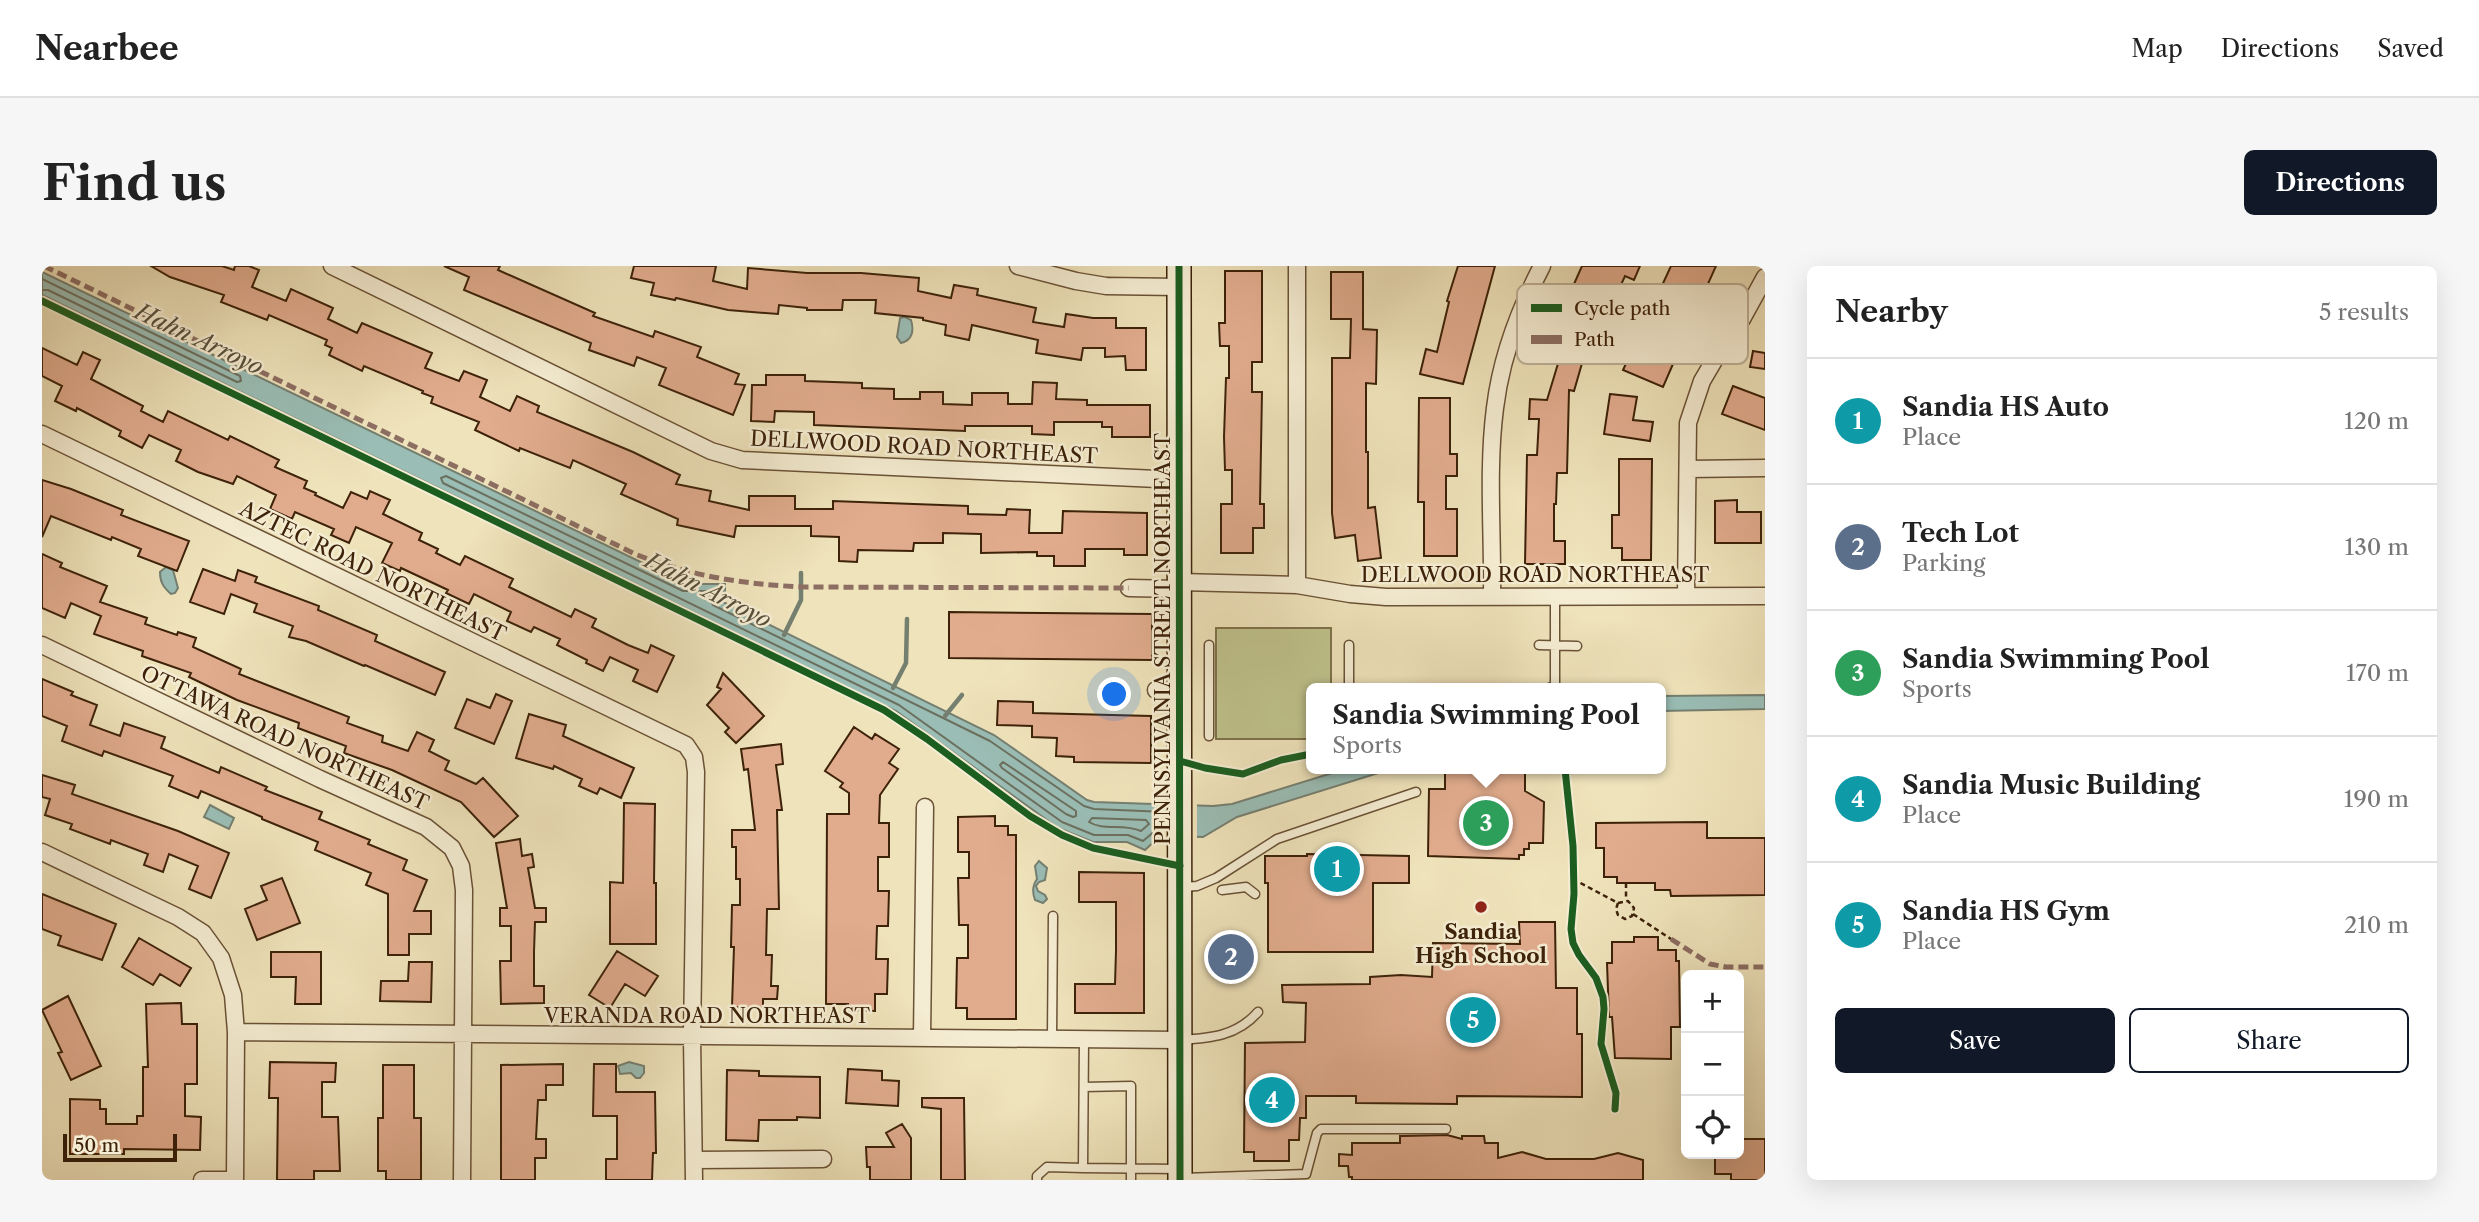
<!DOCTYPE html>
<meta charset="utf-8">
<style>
body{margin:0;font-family:"Libre Caslon Text",serif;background:#f6f6f6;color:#222}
.controls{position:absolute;right:21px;bottom:21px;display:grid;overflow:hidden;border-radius:10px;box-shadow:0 7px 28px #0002}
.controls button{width:63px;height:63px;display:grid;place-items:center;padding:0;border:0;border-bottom:2px solid #e0e0e0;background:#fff;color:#222;font:35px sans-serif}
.scale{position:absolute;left:21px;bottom:18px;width:114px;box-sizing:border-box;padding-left:7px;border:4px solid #3d2209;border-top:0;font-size:19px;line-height:24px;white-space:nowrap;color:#3d2209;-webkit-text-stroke:5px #f5edd3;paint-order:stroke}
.you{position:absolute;left:1073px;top:429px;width:24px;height:24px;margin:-18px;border:5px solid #fff;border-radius:50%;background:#1a73e8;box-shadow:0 0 0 10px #1a73e833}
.badge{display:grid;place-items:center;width:46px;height:46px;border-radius:50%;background:#111827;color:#fff;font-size:23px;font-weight:700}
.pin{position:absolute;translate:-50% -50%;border:4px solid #fff;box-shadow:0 2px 7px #0006}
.popup{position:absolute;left:1264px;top:417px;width:360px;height:91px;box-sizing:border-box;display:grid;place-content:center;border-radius:10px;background:#fff;filter:drop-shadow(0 2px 5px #0005);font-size:23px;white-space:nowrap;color:#767676}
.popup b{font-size:26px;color:#222}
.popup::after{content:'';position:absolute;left:50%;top:100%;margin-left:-14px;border:14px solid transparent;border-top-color:#fff}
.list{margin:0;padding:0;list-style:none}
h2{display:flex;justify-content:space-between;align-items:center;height:91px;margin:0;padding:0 28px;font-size:30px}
h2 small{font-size:23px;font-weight:400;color:#767676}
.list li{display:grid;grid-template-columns:46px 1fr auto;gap:21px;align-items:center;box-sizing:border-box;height:126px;padding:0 28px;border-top:2px solid #e0e0e0}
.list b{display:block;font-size:26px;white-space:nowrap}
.list p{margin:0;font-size:23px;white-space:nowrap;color:#767676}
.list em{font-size:23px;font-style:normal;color:#767676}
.actions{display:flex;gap:14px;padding:21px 28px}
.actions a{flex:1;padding:16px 0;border:2px solid #111827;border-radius:10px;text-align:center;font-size:24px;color:#111827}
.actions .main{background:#111827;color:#fff}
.icon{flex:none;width:38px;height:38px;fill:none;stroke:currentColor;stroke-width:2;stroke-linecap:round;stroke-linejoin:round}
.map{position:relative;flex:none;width:1723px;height:914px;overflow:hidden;border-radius:10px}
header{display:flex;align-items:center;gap:42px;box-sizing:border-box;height:98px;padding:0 35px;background:#fff;border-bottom:2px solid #e0e0e0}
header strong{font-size:33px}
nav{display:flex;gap:38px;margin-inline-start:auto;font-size:24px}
.intro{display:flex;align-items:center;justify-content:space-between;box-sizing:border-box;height:168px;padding:0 42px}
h1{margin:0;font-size:49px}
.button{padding:18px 32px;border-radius:10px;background:#111827;color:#fff;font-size:24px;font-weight:700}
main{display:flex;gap:42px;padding:0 42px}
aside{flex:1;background:#fff;border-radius:10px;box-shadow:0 7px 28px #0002}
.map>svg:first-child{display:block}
</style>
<header>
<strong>Nearbee</strong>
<nav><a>Map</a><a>Directions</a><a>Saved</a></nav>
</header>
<div class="intro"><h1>Find us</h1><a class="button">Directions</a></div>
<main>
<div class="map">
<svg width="1723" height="914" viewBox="0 0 1723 914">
<rect width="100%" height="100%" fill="#efe3bb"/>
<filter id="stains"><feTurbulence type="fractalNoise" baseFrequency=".00286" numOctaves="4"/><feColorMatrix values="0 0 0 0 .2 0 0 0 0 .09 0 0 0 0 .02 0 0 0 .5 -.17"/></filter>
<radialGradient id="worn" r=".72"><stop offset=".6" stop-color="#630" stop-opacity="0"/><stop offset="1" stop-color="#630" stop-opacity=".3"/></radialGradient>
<path fill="#bfc28c" stroke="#7e724a" stroke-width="2" d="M1174,362H1289V422H1269V473H1174Z"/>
<path fill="#9abdb5" stroke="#757f70" stroke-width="2" d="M0,6L644,318H683V325L673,332L952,469L1045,534L1052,536L1171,540L1190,538L1303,503H1349L1195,551L1161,571L1118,570L1103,584L1085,576H1051L1016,562L854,445L0,29Z
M863,51L869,54C872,64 871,74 859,77L855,71L858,52Z
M124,301L131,304L136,322L133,327L129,328C121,321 118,316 118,306Z
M1723,429V443L1619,445V430Z
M168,539L192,552L187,563L162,551Z
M997,595L1005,602L1003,614L997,616L994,620L996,625L1003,629L1005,633L1001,637L993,634C990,626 990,620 995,613L993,600Z
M587,796L602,800V807L598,812H594L589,807L578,808L576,800Z"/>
<path fill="#efe3bb" d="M1118,536H1155V573H1118Z"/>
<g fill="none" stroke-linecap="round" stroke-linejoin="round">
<path stroke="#6c705f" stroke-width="2" d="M0,13L198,110L199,115L195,116L6,24H0
M961,496L1034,545V550L1031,551L1024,548L960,502L958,499Z
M1124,546L1052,543L1042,540L948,475L671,339L668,335L665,325H641L404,210L399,212L401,217L857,439L1020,556L1052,569H1086L1101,575L1114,564L1124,563
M1050,552L1104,554L1107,558L1099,565C1082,557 1061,565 1047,556Z"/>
<path stroke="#757f70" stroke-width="4.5" d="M742,369L759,334V307
M851,422L864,397L865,353
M903,450L920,429"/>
</g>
<path fill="#e1ac8e" stroke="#3d2209" stroke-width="2" d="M109,0H180L192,4L193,0H207L217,4L210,21L244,35L249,23L291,42L286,53L315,67L320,57L390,87L383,102L417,115L422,105L445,114L438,131L468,145L475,130L497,140L495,146L591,186L638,209L634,218L669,225L667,235L707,244V230H753V243H791V235L926,240V248L964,249L965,243L988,244L987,267H1020L1021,245L1105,247V289H1082V283H1043V300H1012V290H995V286L939,287V268L901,267V277H872L871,285L816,284L815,296L797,295V271L769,270V260H694L692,271L635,259L636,253L579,228L584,218L531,194L528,202L478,182L477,185L433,164L437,156L389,137L391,131L380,127L381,125L322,100L320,105L287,89L290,82L283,79L285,74L227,49L225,54L179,36L182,29L128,11Z
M402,0H458L456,4L553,47L551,50L611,71L613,65L659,81L655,91L697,108L693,118L703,119L691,149L617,119L624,102L595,91L592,100L547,84L549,77L422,24L427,11Z
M592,0H674L671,15L705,23L706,2L765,7H819L877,12L876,25L909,32L912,19L936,23L935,29L994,42L991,56L1022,61L1024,48L1051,52H1074V62H1104V104H1084L1083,90L1063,91V82H1041L1039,94L994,87L996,74L930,59L927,74L903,69L904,59L881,54V52L833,47L834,34H801L800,44H765V42L737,39L736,48L686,44L634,32L633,34L609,29L612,17L589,12Z
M1416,0H1453L1421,118L1378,108L1384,83L1395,86L1407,36L1405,35Z
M1540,0H1598L1592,14L1583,10L1566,47L1556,43L1542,72L1547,73L1532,125L1527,124L1525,207H1515L1514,238H1512V275H1523V298H1483L1485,189H1495L1497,153H1487L1488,133L1505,134L1518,91L1502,86L1509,63H1512Z
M1629,0H1674L1656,40L1640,33L1631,50L1614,91L1631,98L1621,121L1581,104Z
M1183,5H1220V96H1210V126H1220L1218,238H1222V262H1211V287H1179V238H1190V204H1183L1182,171L1184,112H1187V80H1178L1177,57H1183Z
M1289,6H1321V63L1335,64L1334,118L1324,117V186H1326V242L1333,241L1339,292L1316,295L1313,269L1293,272L1290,247V92H1308L1309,53H1289Z
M0,82L35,99L41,86L58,94L49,113L101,140L99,145L121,156L126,145L186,174L188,170L237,194L233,201L265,215L262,222L274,227L273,229L301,242L309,226L325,233L328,225L348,234L341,248L380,267L377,274L396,283L394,287L418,299L423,290L471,313L467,321L529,351L533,343L554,353L550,361L586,379L606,387L609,379L632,390L615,426L591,415L596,404L568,391L561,405L544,397L545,394L515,379L518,373L492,361L489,366L465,355L469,346L432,328L427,338L404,327L406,324L359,302L358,305L340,297L350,277L314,261L307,277L289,269L292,263L253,246L250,253L228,243L234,229L195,210L191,218L156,206L134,195L139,184L107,169L100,182L77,170L79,165L35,142L34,145L13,135L20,120L0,110Z
M1711,85L1723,87V103L1708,101Z
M724,109H763V115L820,117V122L852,123V133H878V126H901V138L930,139V127H966V138H990L991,116L1015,117L1014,133L1045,134V139H1108V171H1070V161H1060V156H1012V169L990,168V160H923V165L772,159V146L733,145L732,156L709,155L710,119H724Z
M1691,120L1723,132V164L1680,148Z
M1568,128L1595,131L1591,154L1611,156L1608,175L1562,168Z
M1377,132H1408V188H1415V210H1404V243H1415V290H1382V236H1376Z
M1577,193H1610L1609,294H1580V282H1570V249H1577Z
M0,214L29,223L81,244L79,249L147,275L135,305L96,290L99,283L70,271L69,274L9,250L0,271Z
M1695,234V246H1719V277H1673V235Z
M0,288L20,297L18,301L65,320L58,336L105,352L103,358L135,369L136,366L154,372L151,381L199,403L197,408L307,451L305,457L341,470L340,476L366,485L375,466L392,474L387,485L407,495L403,504L434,518L441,512L476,550L452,571L419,536L350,504L302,487L304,480L256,462L257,457L195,434L147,411L149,407L100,390L101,385L52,368L59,350L29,337L23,352L0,342Z
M161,303L193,315L196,304L215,311L213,316L277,340L276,344L335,369L333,375L403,406L393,429L323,399L322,400L264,375L247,371L251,360L212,346L215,338L189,328L182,348L148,336Z
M907,346L1110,348V394L907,392Z
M681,407L722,450L694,477L683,466L687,462L665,439L679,423L675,421Z
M0,413L31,426L29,429L55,439L48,459L78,470L82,457L123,471L119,482L177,507L179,501L225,521L223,524L280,546L277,553L328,574L326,578L365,594L361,604L385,614L372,645H389V668H367V689H346V628L324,619L329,607L273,584L276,576L220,553V551L159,525L156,532L127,520L131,510L62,485L60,490L20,475L25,460L0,450Z
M454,428L470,435L452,478L413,462L425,433L448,442Z
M956,435L991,436V447L1109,450V497L1032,496V491L1014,490L1015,472L990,471V460L955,459Z
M487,448L524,459L521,470L592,502L579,532L558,522L555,528L537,520L540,513L512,500L511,503L474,492Z
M812,461L830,473L833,468L857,483L847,497L856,503L838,529L837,557H847V591H836V625H847L846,660H835L834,693H846L845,728H833V745L806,744V738H784L785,548H807V527L798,521L801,517L783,505Z
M739,478L741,498L734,499L740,544H735L737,643H725L724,689H730L729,720H736L735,733H721V742L690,741L692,681H689L690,639H698V613H694V581H690V564H713L706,503L702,504L699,483Z
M1447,503H1483V525L1502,536L1501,577H1487V583H1482V589H1477V593L1386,590L1387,523H1403V505L1447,506Z
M0,509L33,519L30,528L136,565L187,587L169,632L147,623L156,600L127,588L121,606L102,599L106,588L69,574L68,578L28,563L30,558L3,549L8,533L0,531Z
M582,537L613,538L612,617H614V678H568V616L581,617Z
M953,550V560H966V569H974V753H925V742H914L915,692H926V659H917L916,612H927V586H916V551Z
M1665,556V572H1723V629L1629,630L1628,624H1613V617H1575V611H1562V582H1554V557Z
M478,573L480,590L490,588L492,601L486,602L493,642H504V656H493L492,686V720H502V737L459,738L458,695H469V660H458V642H465L454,577Z
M1265,588L1367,590V617H1331V686H1226V617H1223V590H1265Z
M1037,606L1102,607V747H1033V718H1073L1074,685V636H1037Z
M240,612L258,657L215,674L203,643L225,634L219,620Z
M0,628L74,658L60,694L16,679L19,670L0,663Z
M1477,656H1513L1514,722H1535V768H1540V831L1415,830V838L1314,837V830H1264V852H1258L1257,874H1247V895H1212V886H1202L1203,777L1263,776L1264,737L1241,736L1240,719L1328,718V711L1359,709L1390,711L1391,677L1478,678Z
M1592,671H1616V684H1634V695H1637L1638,761H1629V793L1573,792L1570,751H1567L1565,697H1570V676H1592Z
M97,672L149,702L138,720L118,708L111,719L80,701Z
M575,685L616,710L603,730L583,718L568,742L547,729Z
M229,686H279V738H253L254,711H229Z
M367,696H390L389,736L338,735L339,715H366Z
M26,730L59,800L29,814L16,787L20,786L0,744Z
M139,737L140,758H155V818H143V850L159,851L158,884L82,883V888H28V833L58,834V843H64V858H95V850H101V801H106L104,738Z
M228,796L294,797L293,816H280V851H296L298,905H272V914H235L236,832H227Z
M521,798V819H504V834H496L494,873H504V892H493V914H459V799Z
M552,798H574V826H613L614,887H611L610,914H564V893H575V850H551Z
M341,799H372V852H379V914H344V905H336V852H341Z
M806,803L840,805V814L857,815L856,840L804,837Z
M685,804L717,805V810L778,811V852L755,851V854H717L716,875L684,874Z
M880,832H922L923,914H899V843L880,841Z
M860,858L869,872V914H828V901H825L824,881H852L844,867Z
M1405,869L1420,873V870H1442L1443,877H1456V892L1480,886L1504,893H1552L1576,887L1601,894V914H1310V911H1307L1306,900H1297V888L1310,889V877H1358V870H1361Z
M1697,873H1723V914H1689V908H1673V888H1697Z"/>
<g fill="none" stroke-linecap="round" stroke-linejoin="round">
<g stroke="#6a5236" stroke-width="11">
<path id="lane" d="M1167,379V470
M1307,379V422
M1497,379L1535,380
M1507,422L1513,420V331
M1140,621L1155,620L1174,612L1235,573L1374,526
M1180,624L1204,621L1213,628
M1010,772L1011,650
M1139,774C1169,772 1195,770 1216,746
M1042,821L1089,820V914
M1041,902L1136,903
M1141,912L1264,908L1275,867L1279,863H1404
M995,914V910L1005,901L1041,902L1042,773"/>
</g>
<g stroke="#6a5236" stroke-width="19">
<path id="street" d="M290,0L669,185L700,194L1137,214
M976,0L1034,15L1064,20L1137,21
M0,168L644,479L652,491L654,506L650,771L652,914
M1646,203L1723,202
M1137,316L1255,319L1308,328L1344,331L1723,330
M1255,319V0
M1087,322L1137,323
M1644,330L1646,157L1660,115L1680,81L1700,53L1723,11
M1450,331C1451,269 1445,204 1453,142C1459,92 1477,44 1500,0
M0,379L278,513L384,561L410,582L419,600L422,624L420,914
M1114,424H1138
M0,586L136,651L161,667L179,692L191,729L194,766L193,914
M194,766L1137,774
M880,771L883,541
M652,894L781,893
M160,914H193"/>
</g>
<g stroke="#3d2209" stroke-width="26">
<path id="secondary" d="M1137,0L1138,914"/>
</g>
<path stroke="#3d2209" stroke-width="2.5" stroke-dasharray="5 3.5" stroke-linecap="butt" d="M1531,613L1576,637L1586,635L1592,642L1590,650L1583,653L1576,649L1574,643L1576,637
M1584,617V634
M1591,648L1629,673"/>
<use href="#lane" stroke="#f5edd3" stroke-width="8"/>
<use href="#street" stroke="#f5edd3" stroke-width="16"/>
<use href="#secondary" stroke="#f5edd3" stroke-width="23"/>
<path stroke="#8d6e63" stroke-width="5" stroke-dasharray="10 5" stroke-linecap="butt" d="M2,0L593,288C648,310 700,318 760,321L1087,322
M1629,673L1668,698L1684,701H1723"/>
<g stroke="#f5edd3" stroke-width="11">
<path id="cycleway" d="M1137,0L1138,914
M0,35L842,444L885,473L988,550L1020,569L1051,582L1138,600
M1138,495L1163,502L1201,508L1239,494L1269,488
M1523,503L1531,580L1532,628L1529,663L1531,677L1537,689L1554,712L1561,731L1562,743L1559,778L1574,827L1573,843"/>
</g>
<use href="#cycleway" stroke="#1b5e20" stroke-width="7"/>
</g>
<circle fill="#8f2418" stroke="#f5edd3" stroke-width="2.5" cx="1439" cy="641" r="7"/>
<g text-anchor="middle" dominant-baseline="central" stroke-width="5" stroke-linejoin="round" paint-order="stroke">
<g font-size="21" fill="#3d2209" stroke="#f5edd3">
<text transform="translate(882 181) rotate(3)">DELLWOOD ROAD NORTHEAST</text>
<text transform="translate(331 305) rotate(26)">AZTEC ROAD NORTHEAST</text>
<text x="1493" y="308">DELLWOOD ROAD NORTHEAST</text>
<text transform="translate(1120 373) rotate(-90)">PENNSYLVANIA STREET NORTHEAST</text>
<text transform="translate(243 472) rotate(25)">OTTAWA ROAD NORTHEAST</text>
<text x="665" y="749">VERANDA ROAD NORTHEAST</text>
</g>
<g font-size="21" font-weight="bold" fill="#3d2209" stroke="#f5edd3">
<text x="1439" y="665">Sandia<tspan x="1439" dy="24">High School</tspan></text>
</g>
<g font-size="23" font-style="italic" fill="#59503d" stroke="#f5edd3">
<text transform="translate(157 73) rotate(25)">Hahn Arroyo</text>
<text transform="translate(666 324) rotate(27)">Hahn Arroyo</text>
</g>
</g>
<rect x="1475" y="18" width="231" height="80" rx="10" fill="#f5edd3" stroke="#beb096" stroke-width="2"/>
<rect x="1489" y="38" width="31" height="8" fill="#1b5e20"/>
<rect x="1489" y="69" width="31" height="9" fill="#8d6e63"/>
<g font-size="19" fill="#3d2209">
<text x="1532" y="49">Cycle path</text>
<text x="1532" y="80">Path</text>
</g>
<rect width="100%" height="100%" filter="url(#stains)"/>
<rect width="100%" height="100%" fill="url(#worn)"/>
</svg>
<div class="controls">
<button>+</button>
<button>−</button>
<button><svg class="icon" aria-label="locate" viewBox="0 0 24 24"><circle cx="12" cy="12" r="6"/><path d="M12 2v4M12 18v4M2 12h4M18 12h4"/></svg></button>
</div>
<div class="scale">50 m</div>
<div class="you"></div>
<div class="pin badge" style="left:1295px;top:603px;background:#0f9aa8">1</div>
<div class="pin badge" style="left:1189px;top:691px;background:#5c6f8a">2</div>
<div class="pin badge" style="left:1444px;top:557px;background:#2e9e5b">3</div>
<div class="popup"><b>Sandia Swimming Pool</b>Sports</div>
<div class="pin badge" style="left:1230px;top:834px;background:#0f9aa8">4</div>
<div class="pin badge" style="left:1431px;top:754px;background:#0f9aa8">5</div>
</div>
<aside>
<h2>Nearby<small>5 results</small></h2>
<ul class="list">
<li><span class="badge" style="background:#0f9aa8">1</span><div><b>Sandia HS Auto</b><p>Place</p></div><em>120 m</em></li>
<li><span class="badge" style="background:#5c6f8a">2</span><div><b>Tech Lot</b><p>Parking</p></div><em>130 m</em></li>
<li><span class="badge" style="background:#2e9e5b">3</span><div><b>Sandia Swimming Pool</b><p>Sports</p></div><em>170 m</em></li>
<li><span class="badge" style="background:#0f9aa8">4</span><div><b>Sandia Music Building</b><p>Place</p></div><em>190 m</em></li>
<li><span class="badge" style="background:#0f9aa8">5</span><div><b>Sandia HS Gym</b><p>Place</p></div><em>210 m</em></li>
</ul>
<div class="actions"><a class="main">Save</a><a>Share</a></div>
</aside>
</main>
